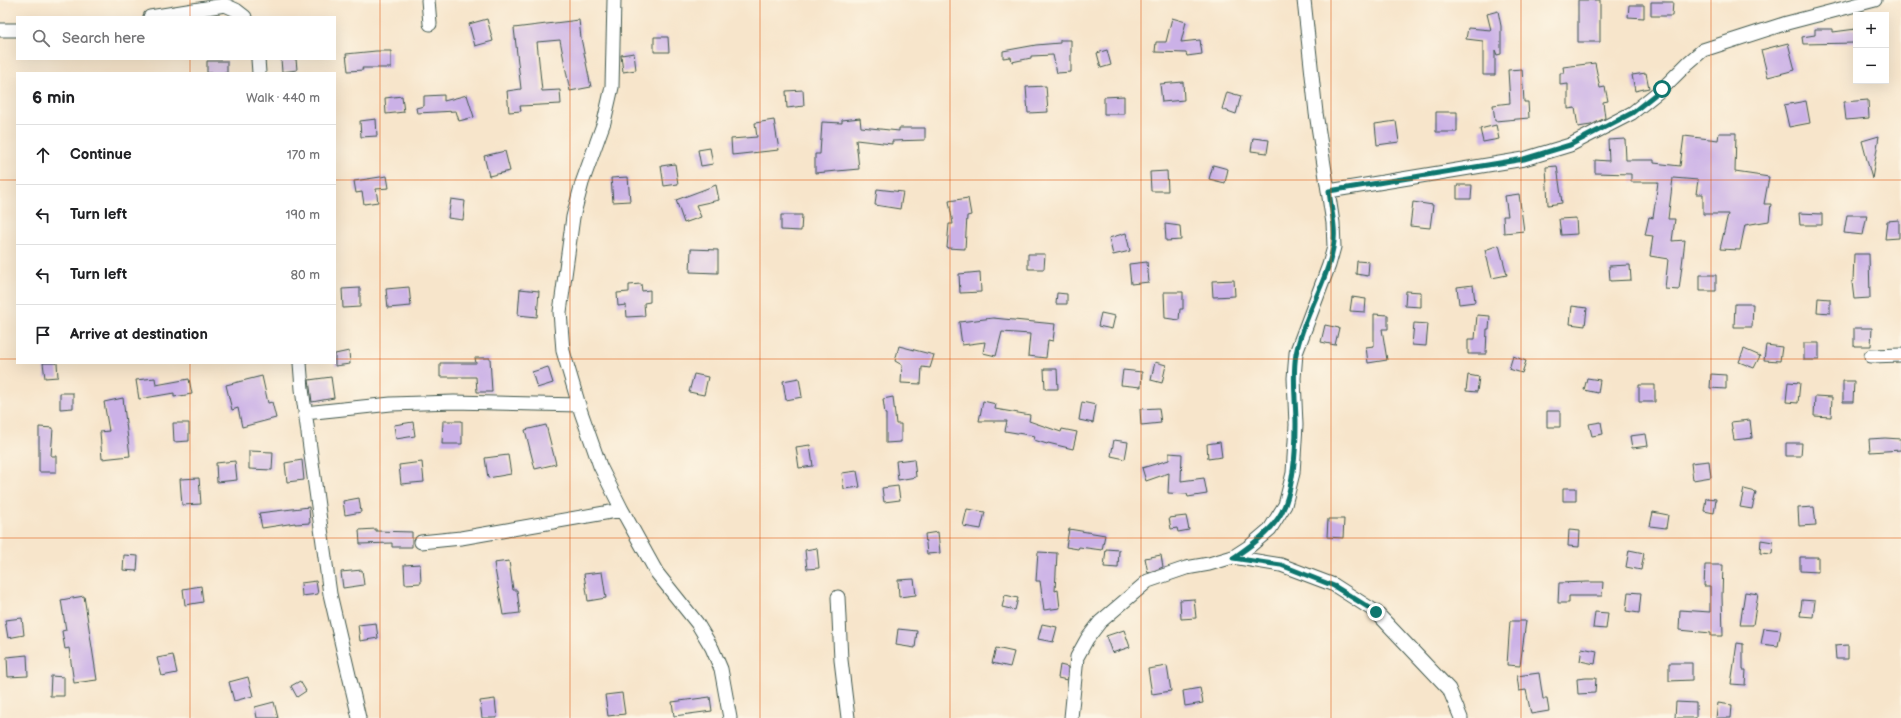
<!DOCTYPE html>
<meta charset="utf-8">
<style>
body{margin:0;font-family:"Balsamiq Sans",sans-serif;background:#f2f2f2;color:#202124}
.controls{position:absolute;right:12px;top:12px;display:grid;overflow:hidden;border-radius:0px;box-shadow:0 4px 16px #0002}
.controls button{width:36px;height:36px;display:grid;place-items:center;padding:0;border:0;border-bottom:1px solid #e0e0e0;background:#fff;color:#202124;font:20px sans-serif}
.stop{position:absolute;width:12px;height:12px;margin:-9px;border:3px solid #0f766e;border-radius:50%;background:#fff}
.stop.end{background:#0f766e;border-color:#fff;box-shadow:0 1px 4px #0008}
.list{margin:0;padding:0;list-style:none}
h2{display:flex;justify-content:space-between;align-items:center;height:52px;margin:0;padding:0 16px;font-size:17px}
h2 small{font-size:13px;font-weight:400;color:#757577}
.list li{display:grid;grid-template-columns:26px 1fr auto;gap:12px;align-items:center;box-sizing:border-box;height:60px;padding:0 16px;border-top:1px solid #e0e0e0}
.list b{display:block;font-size:15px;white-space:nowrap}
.list em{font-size:13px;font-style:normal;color:#757577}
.icon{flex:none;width:22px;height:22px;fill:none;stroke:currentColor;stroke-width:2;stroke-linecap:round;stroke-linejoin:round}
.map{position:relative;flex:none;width:1901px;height:718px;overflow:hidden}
.search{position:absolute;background:#fff;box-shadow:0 4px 16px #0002;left:16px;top:16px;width:320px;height:44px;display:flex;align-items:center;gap:10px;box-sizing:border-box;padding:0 14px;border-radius:0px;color:#757577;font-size:15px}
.panel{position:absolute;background:#fff;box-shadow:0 4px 16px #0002;left:16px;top:72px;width:320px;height:292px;border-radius:0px}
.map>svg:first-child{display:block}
</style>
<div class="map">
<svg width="1901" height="718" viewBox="0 0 1901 718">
<rect width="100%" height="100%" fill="#fcf5e5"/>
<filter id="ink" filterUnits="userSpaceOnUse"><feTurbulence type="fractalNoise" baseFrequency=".025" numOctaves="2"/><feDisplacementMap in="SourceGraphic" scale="8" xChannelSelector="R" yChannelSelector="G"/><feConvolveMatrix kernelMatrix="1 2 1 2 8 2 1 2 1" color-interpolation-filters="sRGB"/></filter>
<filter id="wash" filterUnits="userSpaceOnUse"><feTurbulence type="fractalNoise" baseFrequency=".012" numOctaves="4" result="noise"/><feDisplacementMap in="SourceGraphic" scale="16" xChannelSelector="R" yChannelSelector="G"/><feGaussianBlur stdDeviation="0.9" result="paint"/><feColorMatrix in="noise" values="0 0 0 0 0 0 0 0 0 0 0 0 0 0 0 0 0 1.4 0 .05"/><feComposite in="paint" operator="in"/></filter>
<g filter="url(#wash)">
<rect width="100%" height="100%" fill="#f7e5cb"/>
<g id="blocks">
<path fill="#cbb1e7" d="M1578,0H1600V42H1578Z
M1651,2H1673L1672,16H1651Z
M1629,5H1644V18L1628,17Z
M1498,11L1501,26V54L1497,55L1495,50V75H1483V41L1466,39L1468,28L1491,30L1487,14Z
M1172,18L1186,22L1181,42L1200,40L1202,54L1187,56L1186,53L1155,52L1156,42H1166Z
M487,19L493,41L475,46L469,24Z
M579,20L581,38L591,87L570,91L560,40L537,42L542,91L560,90L561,104L520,106L521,111L509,112L507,91L521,89L514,28Z
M1815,29H1833V32L1856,29V43L1803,44L1802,37L1815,35Z
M654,37H668L669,52H654Z
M1060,40H1071V72L1057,73L1053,55L1031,56V58L1012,62L1011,57L1003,58V51L1036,45L1060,43Z
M1788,43L1795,70L1768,77L1761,50Z
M1107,50L1111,65L1101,68L1097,53Z
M376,51H391V68H362L363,70L348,71L346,54Z
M634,53L636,70L623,72L621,55Z
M281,59H296L297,70L282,72Z
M207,61H227V73H207Z
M1595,63L1600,88L1605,87L1608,101L1603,102L1605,118L1591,125L1578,127L1575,108L1568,109V84L1560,85V73H1564L1563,67Z
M1522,69L1524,102H1528L1529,118L1495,121L1493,105L1510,103L1508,70Z
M1646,73L1649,88L1635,91L1632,75Z
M1183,82L1184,100L1162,102L1160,84Z
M1046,86L1048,112L1028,113L1026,87Z
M803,90L804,106L787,108L786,91Z
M1227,92L1241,96L1236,114L1222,109Z
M444,95V101L467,95L474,117L459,121L456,111L417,113L416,108L424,106V96Z
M402,96L404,112L386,114L385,98Z
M1124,96V114H1104V97Z
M1868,100L1869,118L1846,120L1844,102Z
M1806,101L1810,123L1789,127L1784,105Z
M1436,112H1457V132H1436Z
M860,118L861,127L899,131V128H925V140L892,141V144L856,140L859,169L815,173V154H820L822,122L842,123V120Z
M376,119L377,136L361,137L360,121Z
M774,120L779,150L732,155L731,139L757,137L755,123Z
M1396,121L1399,142L1377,145L1375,124Z
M1496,125L1499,139L1483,142L1480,129Z
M1719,133H1736L1735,172L1769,177L1764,204H1771L1769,221L1745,225L1740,250L1720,249L1728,214H1703V194H1696L1698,180L1673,178L1668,219H1675L1672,241L1685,240L1679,290L1665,289L1668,259L1650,256L1653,236L1645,235L1649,217L1653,218L1658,182H1631V174L1595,173V160L1609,161L1608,140L1625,139L1626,160H1654V163L1680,166L1684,136L1718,140Z
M1879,136L1872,179L1862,141Z
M1253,138L1269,140L1267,153L1251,151Z
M710,148L713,164L701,166L698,150Z
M505,151L510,171L489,176L484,156Z
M675,164L678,184L664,186L661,166Z
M1213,165L1228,169L1225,183L1209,179Z
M1557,166L1562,203L1548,205L1546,167Z
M1167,171L1168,191H1151L1150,172Z
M387,176L389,188L376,189L378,202L364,204L362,192L356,193L354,181Z
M628,177L630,201L613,202L611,178Z
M716,185L719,200L696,205L701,217L684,223L676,200Z
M1457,185H1472L1471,199H1457Z
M877,189L903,192L900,209L875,205Z
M1519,194L1524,231L1504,233L1503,216H1508L1505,196Z
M968,198L971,215L967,216L965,249L947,248L949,224H953L949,201Z
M451,199L465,201L463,220L448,218Z
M1413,202L1433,205L1430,228L1410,226Z
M1799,213L1822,214V225H1800Z
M781,215H802L801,231L781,230Z
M1847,215H1867L1863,235L1844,233Z
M1576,218L1577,234L1561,235L1559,219Z
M1899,220V238L1885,239L1887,221Z
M1165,224L1180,226L1181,240L1166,241Z
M1126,233L1130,251L1113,255L1109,238Z
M1499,245L1507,275L1492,278L1485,250Z
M691,249L718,250V273L690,272Z
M1028,254H1045L1044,269H1028Z
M1854,254H1869L1870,298L1854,299L1852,282H1853Z
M1357,261L1369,262L1368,276L1356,274Z
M1147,262L1149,282L1131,284L1129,264Z
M1630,265L1631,280L1610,281L1609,266Z
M980,272L981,292L960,293L959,274Z
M1700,275H1716V291H1700Z
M1234,280L1235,296L1213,297L1212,281Z
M641,284L642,291L650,290V302L644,303L645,316L627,317L626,305L618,306L617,293L629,292V285Z
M1473,285L1475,302L1459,304L1457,287Z
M409,287L411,306L388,308L386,289Z
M360,288V307L343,308L342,289Z
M520,289L539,291L537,317L518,315Z
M1406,291L1421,292V307L1405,306Z
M1164,292H1183V309H1180L1179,320L1165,318Z
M1057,293L1067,294V304H1056Z
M1352,297L1366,299L1365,312L1350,311Z
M1818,298L1830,299V313L1817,312Z
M1735,304H1753L1752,327H1734Z
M1572,306L1587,308L1585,326L1570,324Z
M1101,313L1115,316L1112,329L1098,326Z
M1374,314L1388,315V329H1382L1387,360L1368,363L1366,347L1374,346Z
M1477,315L1490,316L1489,329H1487L1486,354H1468V339H1475Z
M993,318L1055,324L1053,341L1048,340L1046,358L1028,356L1030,334L1002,332L996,356L983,353L985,342L962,345L959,322Z
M1414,323L1428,324L1426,346L1412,345Z
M1325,325L1339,328L1335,345L1321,342Z
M1854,328H1872L1871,346H1854Z
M1804,343H1819V360H1804Z
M1766,345L1782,347L1780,361L1764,360Z
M899,346L934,355L930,368L922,367L921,384L901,383L902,365L895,361Z
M1744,349L1760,356L1754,368L1739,362Z
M349,351L350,364L335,366V354Z
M1513,356L1526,361L1522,373L1509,369Z
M475,358H490L492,392H477L476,377H440V363H476Z
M1155,362L1166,365L1162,383L1151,380Z
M43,363H57L58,377L45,378Z
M548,367L553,383L537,388L532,372Z
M1044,369H1057L1058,389H1045Z
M1123,370L1142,372L1141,387L1121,385Z
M694,374L708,377L704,395L689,392Z
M1711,374L1726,375V389L1710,388Z
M1468,375L1479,377L1477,392L1466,391Z
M262,376L268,403L272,402L276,418L242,427L238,408L232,410L226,385Z
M331,377L334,398L312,402L309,380Z
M155,378L156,385L189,379L192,394L174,397V393L139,399L136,380Z
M799,378L802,397L786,400L783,381Z
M1587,378L1600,380L1598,393L1584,390Z
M1843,381H1854L1853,402H1843Z
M1788,382L1800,383L1798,403L1786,402Z
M1639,385H1655V402H1639Z
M60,393H73V408L60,409Z
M1815,396L1832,397L1831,417L1814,416Z
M893,397L896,424H901V442L886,443V414H885L883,399Z
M123,398L130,456L102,459L100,432L109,431L104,402Z
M983,401L996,404L995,409L1030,415L1029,421L1061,432L1062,429L1077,432L1073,449L1048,443L1047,444L1034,440L1035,436L1005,431L1007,421H979Z
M1082,402L1096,405L1093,423L1079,420Z
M1159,408L1161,423L1141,425L1140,409Z
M1547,411H1560V427H1547Z
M1750,420L1752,438L1734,440L1731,422Z
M443,421H462V444H442Z
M413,422L415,436L396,439L394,425Z
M1601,422L1603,434L1592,436L1589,424Z
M173,423H189V441L174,442Z
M546,425L556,464L535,469L525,430Z
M39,427L53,428L51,456H56V472H39Z
M1646,434L1648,446L1632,448L1630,436Z
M1885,438L1901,439V450L1870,452L1869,439Z
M1114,440L1128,442L1125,459L1111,456Z
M1220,442L1222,457L1208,459L1207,444Z
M1786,443H1802L1801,456H1786Z
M810,445L813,466L799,468L796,447Z
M249,451L273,452L272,470L249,469Z
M1169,453L1182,454L1181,481L1204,478L1207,494L1188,497L1187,494L1168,493L1169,473L1146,481L1142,468L1169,460Z
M508,455L511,474L488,478L485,458Z
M914,459L916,477L898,480L896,461Z
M302,460L304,480L287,482L285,463Z
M235,461L237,480L217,482L216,463Z
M1709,461L1711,477L1693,480L1691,463Z
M422,462L424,482L401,484L399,465Z
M857,471L860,487L844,489L842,473Z
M199,478L201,504L182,505L180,479Z
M898,486L900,500L884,502L882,488Z
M1563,488H1576V501H1563Z
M1744,489L1756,492L1752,509L1740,507Z
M359,498L361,512L345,515L343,501Z
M1706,498L1716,499L1714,513L1704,511Z
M309,507L310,523L295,524V523L262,528L259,513Z
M1814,507L1816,525L1799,526L1798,508Z
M967,509L985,512L981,529L963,526Z
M1653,512L1668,515L1666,528L1650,526Z
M1186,516L1189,530L1178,532L1177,528L1171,529L1169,518Z
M1328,519H1344L1343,538L1327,537Z
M376,529V531L412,532V547H392V543L360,544L359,530Z
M1069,529L1105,535L1102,550L1079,547L1078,549L1066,547Z
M1569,530L1580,531L1579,547L1568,546Z
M938,532L940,553L927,554L925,534Z
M1761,540L1773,542L1772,554L1760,553Z
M817,548L819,568L807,569L805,550Z
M1106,549L1119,550L1118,568L1104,567Z
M1629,550L1644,553L1641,570L1626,567Z
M1038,552L1057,553L1055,591L1058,590L1060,608L1044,610L1040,581H1036Z
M124,555L138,556L137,571L123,570Z
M1161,555L1163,567L1148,573L1145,558Z
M1800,557H1818V572L1800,571Z
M509,561L513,590H517L520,613L503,615L494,563Z
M420,564L421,583L405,584L404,565Z
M1705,565H1723L1722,596L1723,636H1711V633L1679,630L1680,610L1710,612V586H1704Z
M362,570L364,585L343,588L341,572Z
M602,572L606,598L588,601L584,574Z
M914,579L916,595L899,597L898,580Z
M316,581L318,594L302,596L301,583Z
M1587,582H1603L1602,596H1569V603H1558L1559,583Z
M201,586L203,602L185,605L183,589Z
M1628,592L1641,593L1639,613L1626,611Z
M1745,592L1758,594L1753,625H1740Z
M1005,595L1018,598L1015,610L1002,607Z
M84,596L97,680L74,683L69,648L65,649L62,631L66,630L61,600Z
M1194,599L1196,618L1181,619L1180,600Z
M1802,600L1815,601L1813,617L1800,616Z
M1595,612L1608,613L1606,629L1593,628Z
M22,618L24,635L8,638L5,620Z
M1510,621H1526L1520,666L1507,665Z
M376,623L378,638L360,641L358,625Z
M1042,624L1057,627L1053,642L1038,639Z
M1764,628L1781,630L1778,646L1761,644Z
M898,629L917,631L915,648L896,645Z
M1124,630L1130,647L1112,653L1106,636Z
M1737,643L1743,644V670H1746L1745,685L1731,684Z
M1848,645V659H1836L1835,646Z
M996,648L1014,652L1010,667L992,663Z
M1582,648L1597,651L1595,664L1580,661Z
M27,655L28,676L8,677L7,657Z
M173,655L177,673L162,676L157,658Z
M1669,663H1692V680L1669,681Z
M1060,665L1068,667L1067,680L1058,678Z
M1167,666L1171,691L1152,694L1148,669Z
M1539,673L1543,699H1547L1549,711L1531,714L1526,690L1519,691L1517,676Z
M51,676L64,677V696H50Z
M248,677L253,696L234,701L229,682Z
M1586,678H1596L1595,693L1578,694L1577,679Z
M300,681L306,691L297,697L291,686Z
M1200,688L1203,703L1185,706L1183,691Z
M622,693L625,714L608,716L605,695Z
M710,697L712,711L674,716L672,702Z
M495,699L497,718H482L480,701Z
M274,702L278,718H257L255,707Z
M1676,702L1696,703V718H1675Z
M1718,703L1732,705L1731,718H1716Z"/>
</g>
</g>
<g filter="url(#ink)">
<use href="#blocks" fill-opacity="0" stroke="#3f564b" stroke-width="1"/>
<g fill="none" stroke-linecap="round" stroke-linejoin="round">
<g stroke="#3f564b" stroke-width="15">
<path id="street" d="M428,0L430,24
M614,0L612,87L604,122L582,183L573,217L560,312L563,351L581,412L600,466L622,510L657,573L697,623L712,648L721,669L730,718
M150,17L225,5L236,10L245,17
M0,30H17
M258,59L259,73
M1329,191L1524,159L1570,145L1632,113L1662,89L1688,63L1703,50L1787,23L1875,0
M1871,356L1901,355
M300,363L302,389L330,594L359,718
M305,413L391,404L454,402L579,405
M421,542L461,538L622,510
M1233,557L1281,565L1334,585L1376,612L1449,689L1461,718
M838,597L841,660L848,718
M1071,718L1077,657L1087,639L1100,622L1148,581L1186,568L1209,564L1233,557L1250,546L1270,529L1285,505L1293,473L1296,425L1294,378L1296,353L1329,265L1334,247L1333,223L1316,113L1304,0"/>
</g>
<use href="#street" stroke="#fff" stroke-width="13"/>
</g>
</g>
<g fill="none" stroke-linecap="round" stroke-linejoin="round" filter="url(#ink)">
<path stroke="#0f766e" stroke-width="5" d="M1376,612L1334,586L1281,565L1233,558C1253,544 1276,529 1285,505C1294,480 1296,450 1296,424C1296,401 1292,377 1296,354C1303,317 1326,285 1333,248C1337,230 1331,209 1329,191L1524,159L1570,145L1632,113L1662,89"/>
</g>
<path fill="none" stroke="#de580e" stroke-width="1" stroke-opacity="0.55" d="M190,0V17M380,0V718M570,0V718M760,0V718M950,0V718M1141,0V718M1331,0V718M1521,0V718M1711,0V718M190,59V73M0,180H17M335,180H1901M0,359H17M335,359H1901M190,363V718M0,538H1901"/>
</svg>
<div class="controls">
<button>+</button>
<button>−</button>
</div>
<div class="stop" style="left:1662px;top:89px"></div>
<div class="stop end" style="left:1376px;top:612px"></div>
<div class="search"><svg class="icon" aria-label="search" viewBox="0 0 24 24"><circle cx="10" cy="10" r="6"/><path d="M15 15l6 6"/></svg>Search here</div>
<section class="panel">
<h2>6 min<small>Walk · 440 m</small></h2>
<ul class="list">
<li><svg class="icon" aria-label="ahead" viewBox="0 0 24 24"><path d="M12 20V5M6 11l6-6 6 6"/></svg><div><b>Continue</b></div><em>170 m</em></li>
<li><svg class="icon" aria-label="left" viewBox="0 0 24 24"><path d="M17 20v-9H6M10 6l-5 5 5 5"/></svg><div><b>Turn left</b></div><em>190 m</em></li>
<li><svg class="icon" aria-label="left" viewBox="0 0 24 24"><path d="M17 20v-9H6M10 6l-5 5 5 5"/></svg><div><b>Turn left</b></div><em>80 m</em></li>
<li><svg class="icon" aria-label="arrive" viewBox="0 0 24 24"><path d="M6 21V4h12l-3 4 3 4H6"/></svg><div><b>Arrive at destination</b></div></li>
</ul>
</section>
</div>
